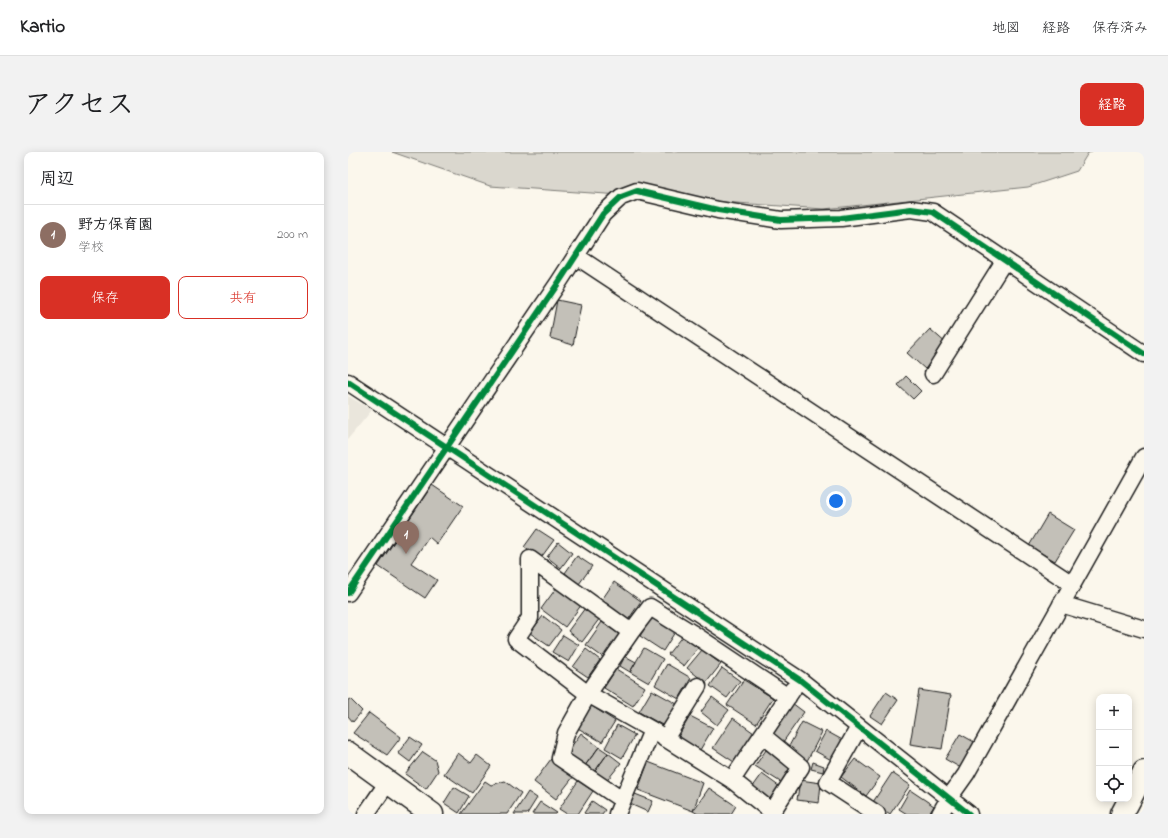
<!DOCTYPE html>
<html lang="ja">
<meta charset="utf-8">
<style>
body{margin:0;font-family:"Indie Flower","Klee One",sans-serif;background:#f2f2f2;color:#202124}
.controls{position:absolute;right:12px;bottom:12px;display:grid;overflow:hidden;border-radius:8px;box-shadow:0 2px 10px #0003}
.controls button{width:36px;height:36px;display:grid;place-items:center;padding:0;border:0;border-bottom:1px solid #e0e0e0;background:#fff;color:#202124;font:20px sans-serif}
.you{position:absolute;left:488px;top:349px;width:14px;height:14px;margin:-10px;border:3px solid #fff;border-radius:50%;background:#1a73e8;box-shadow:0 0 0 6px #1a73e833}
.badge{display:grid;place-items:center;width:26px;height:26px;border-radius:50%;background:#d93025;color:#fff;font-size:13px;font-weight:700}
.pin{position:absolute;translate:-50% -33px;filter:drop-shadow(0 1px 2px #0008)}
.pin::after{content:'';position:absolute;top:21px;width:14px;height:12px;background:inherit;clip-path:polygon(0 0,100% 0,50% 100%)}
.list{margin:0;padding:0;list-style:none}
h2{display:flex;justify-content:space-between;align-items:center;height:52px;margin:0;padding:0 16px;font-size:17px}
h2 small{font-size:13px;font-weight:400;color:#757577}
.list li{display:grid;grid-template-columns:26px 1fr auto;gap:12px;align-items:center;box-sizing:border-box;height:60px;padding:0 16px;border-top:1px solid #e0e0e0}
.list b{display:block;font-size:15px;white-space:nowrap}
.list p{margin:0;font-size:13px;white-space:nowrap;color:#757577}
.list em{font-size:13px;font-style:normal;color:#757577}
.actions{display:flex;gap:8px;padding:12px 16px}
.actions a{flex:1;padding:9px 0;border:1px solid #d93025;border-radius:8px;text-align:center;font-size:14px;color:#d93025}
.actions .main{background:#d93025;color:#fff}
.icon{flex:none;width:22px;height:22px;fill:none;stroke:currentColor;stroke-width:2;stroke-linecap:round;stroke-linejoin:round}
.map{position:relative;flex:none;width:796px;height:662px;overflow:hidden;border-radius:8px}
header{display:flex;align-items:center;gap:24px;box-sizing:border-box;height:56px;padding:0 20px;background:#fff;border-bottom:1px solid #e0e0e0}
header strong{font-size:19px}
nav{display:flex;gap:22px;margin-inline-start:auto;font-size:14px}
.intro{display:flex;align-items:center;justify-content:space-between;box-sizing:border-box;height:96px;padding:0 24px}
h1{margin:0;font-size:28px}
.button{padding:10px 18px;border-radius:8px;background:#d93025;color:#fff;font-size:14px;font-weight:700}
main{display:flex;gap:24px;padding:0 24px}
aside{flex:1;background:#fff;border-radius:8px;box-shadow:0 2px 10px #0003}
.map>svg:first-child{display:block}
</style>
<header>
<strong>Kartio</strong>
<nav><a>地図</a><a>経路</a><a>保存済み</a></nav>
</header>
<div class="intro"><h1>アクセス</h1><a class="button">経路</a></div>
<main>
<aside>
<h2>周辺<small></small></h2>
<ul class="list">
<li><span class="badge" style="background:#8d6e63">1</span><div><b>野方保育園</b><p>学校</p></div><em>200 m</em></li>
</ul>
<div class="actions"><a class="main">保存</a><a>共有</a></div>
</aside>
<div class="map">
<svg width="796" height="662" viewBox="0 0 796 662">
<rect width="100%" height="100%" fill="#fbf7ec"/>
<filter id="ink" filterUnits="userSpaceOnUse"><feTurbulence type="fractalNoise" baseFrequency=".025" numOctaves="2"/><feDisplacementMap in="SourceGraphic" scale="8" xChannelSelector="R" yChannelSelector="G"/><feConvolveMatrix kernelMatrix="1 2 1 2 8 2 1 2 1" color-interpolation-filters="sRGB"/></filter>
<g filter="url(#ink)">
<path fill="#eae6dc" d="M0,244L24,258L0,287Z"/>
<path fill="#dad7ce" stroke="#7b7a75" d="M44,0H744L740,1L729,19L680,35L476,57L142,34Z"/>
<path fill="#c3c0b8" stroke="#1c1c1c" d="M209,148L233,153L225,193L202,186Z
M582,177L600,193L577,217L559,201Z
M558,224L573,239L565,247L550,233Z
M84,333L115,354L89,392L81,385L63,411L89,428L77,446L30,414Z
M700,362L726,378L707,409L681,394Z
M189,377L206,388L192,407L176,395Z
M210,390L224,401L213,416L199,405Z
M229,404L244,414L231,432L217,421Z
M266,430L293,449L280,468L253,449Z
M209,435L234,452L217,475L193,457Z
M237,456L252,466L234,490L220,479Z
M195,464L213,478L201,494L182,481Z
M304,465L327,480L315,499L292,484Z
M254,470L272,483L256,506L238,493Z
M215,483L231,493L221,510L204,500Z
M335,483L350,496L336,514L320,502Z
M296,496L315,507L301,531L282,520Z
M238,497L252,508L240,525L225,515Z
M354,498L373,512L358,531L339,516Z
M277,504L288,510L282,520L272,514Z
M319,512L343,526L331,547L307,533Z
M374,516L392,529L379,546L362,534Z
M268,517L297,535L285,554L256,536Z
M396,528L425,546L408,572L379,553Z
M304,538L329,552L316,574L291,560Z
M571,538L603,543L594,597L562,592Z
M538,540L550,548L534,572L522,564Z
M364,545L381,558L369,573L353,560Z
M2,547L14,559L5,570L0,564V548Z
M444,551L456,560L435,590L422,582Z
M242,553L267,569L254,590L228,575Z
M21,561L53,585L39,603L5,581Z
M342,564L365,576L352,598L330,585Z
M385,566L406,581L386,610L365,596Z
M454,570L474,580L459,609L439,598Z
M269,573L287,583L274,606L257,596Z
M478,579L498,590L487,610L467,599Z
M233,581L251,595L236,615L218,602Z
M612,582L628,591L613,616L597,607Z
M62,585L74,593L62,610L50,601Z
M251,595L260,601L245,622L236,615Z
M418,598L444,615L434,631L407,614Z
M75,600L87,608L90,619L78,637L57,622Z
M110,601L123,611L129,603L143,614L124,641L96,622Z
M260,601L273,611L257,631L245,622Z
M203,607L226,624L208,647L186,630Z
M507,607L532,625L518,644L493,625Z
M300,610L355,631L345,659L290,638Z
M465,610L476,614L475,620L463,617Z
M544,621L562,633L542,662L525,650Z
M414,622L432,635L423,648L404,636Z
M452,628L473,631L471,651L449,648Z
M137,629L143,633L157,629L173,641L159,662H113Z
M230,629L245,639L230,662H219L211,657Z
M106,635L121,644L111,661L96,651Z
M361,636L388,654L383,662H350L345,659Z
M562,638L586,654L581,662H559L551,657Z
M180,640L189,646L179,662H166Z
M287,642L305,649L300,660L282,652Z
M244,649L257,658L254,662H238L236,661Z
M192,650L209,661L208,662H184Z"/>
<g fill="none" stroke-linecap="round" stroke-linejoin="round">
<g stroke="#1c1c1c" stroke-width="19">
<path id="street" d="M228,104L724,432
M585,222L656,109
M0,230L452,528L621,662
M0,441L211,130L255,62L273,45L289,39L370,58L433,68L493,66L563,57L585,60L796,202
M713,452L796,477
M511,575L480,630L529,662
M304,578L240,542L168,487L182,466V407L283,480L302,455L344,481L440,545
M317,587L350,534
M384,628L424,660L453,615L414,583
M274,648L212,606L218,581L240,542L283,480
M18,662L40,630
M269,662L304,578L384,628L445,537
M592,662L601,646L618,622L796,305"/>
</g>
<g stroke="#1c1c1c" stroke-width="25">
<path id="secondary" d="M0,601L84,662"/>
</g>
<g stroke="#1c1c1c" stroke-width="25">
<path id="highway" d="M774,662L796,620"/>
</g>
<use href="#street" stroke="#fbf7ec" stroke-width="16"/>
<use href="#secondary" stroke="#fbf7ec" stroke-width="22"/>
<use href="#highway" stroke="#fbf7ec" stroke-width="22"/>
<g stroke="#fbf7ec" stroke-width="8">
<path id="cycleway" d="M0,230L452,528L621,662
M0,441L211,130L255,62L273,45L289,39L370,58L433,68L493,66L563,57L585,60L796,202"/>
</g>
<use href="#cycleway" stroke="#00873e" stroke-width="6"/>
</g>
</g>
</svg>
<div class="controls">
<button>+</button>
<button>−</button>
<button><svg class="icon" aria-label="locate" viewBox="0 0 24 24"><circle cx="12" cy="12" r="6"/><path d="M12 2v4M12 18v4M2 12h4M18 12h4"/></svg></button>
</div>
<div class="you"></div>
<div class="pin badge" style="left:58px;top:402px;background:#8d6e63">1</div>
</div>
</main>
